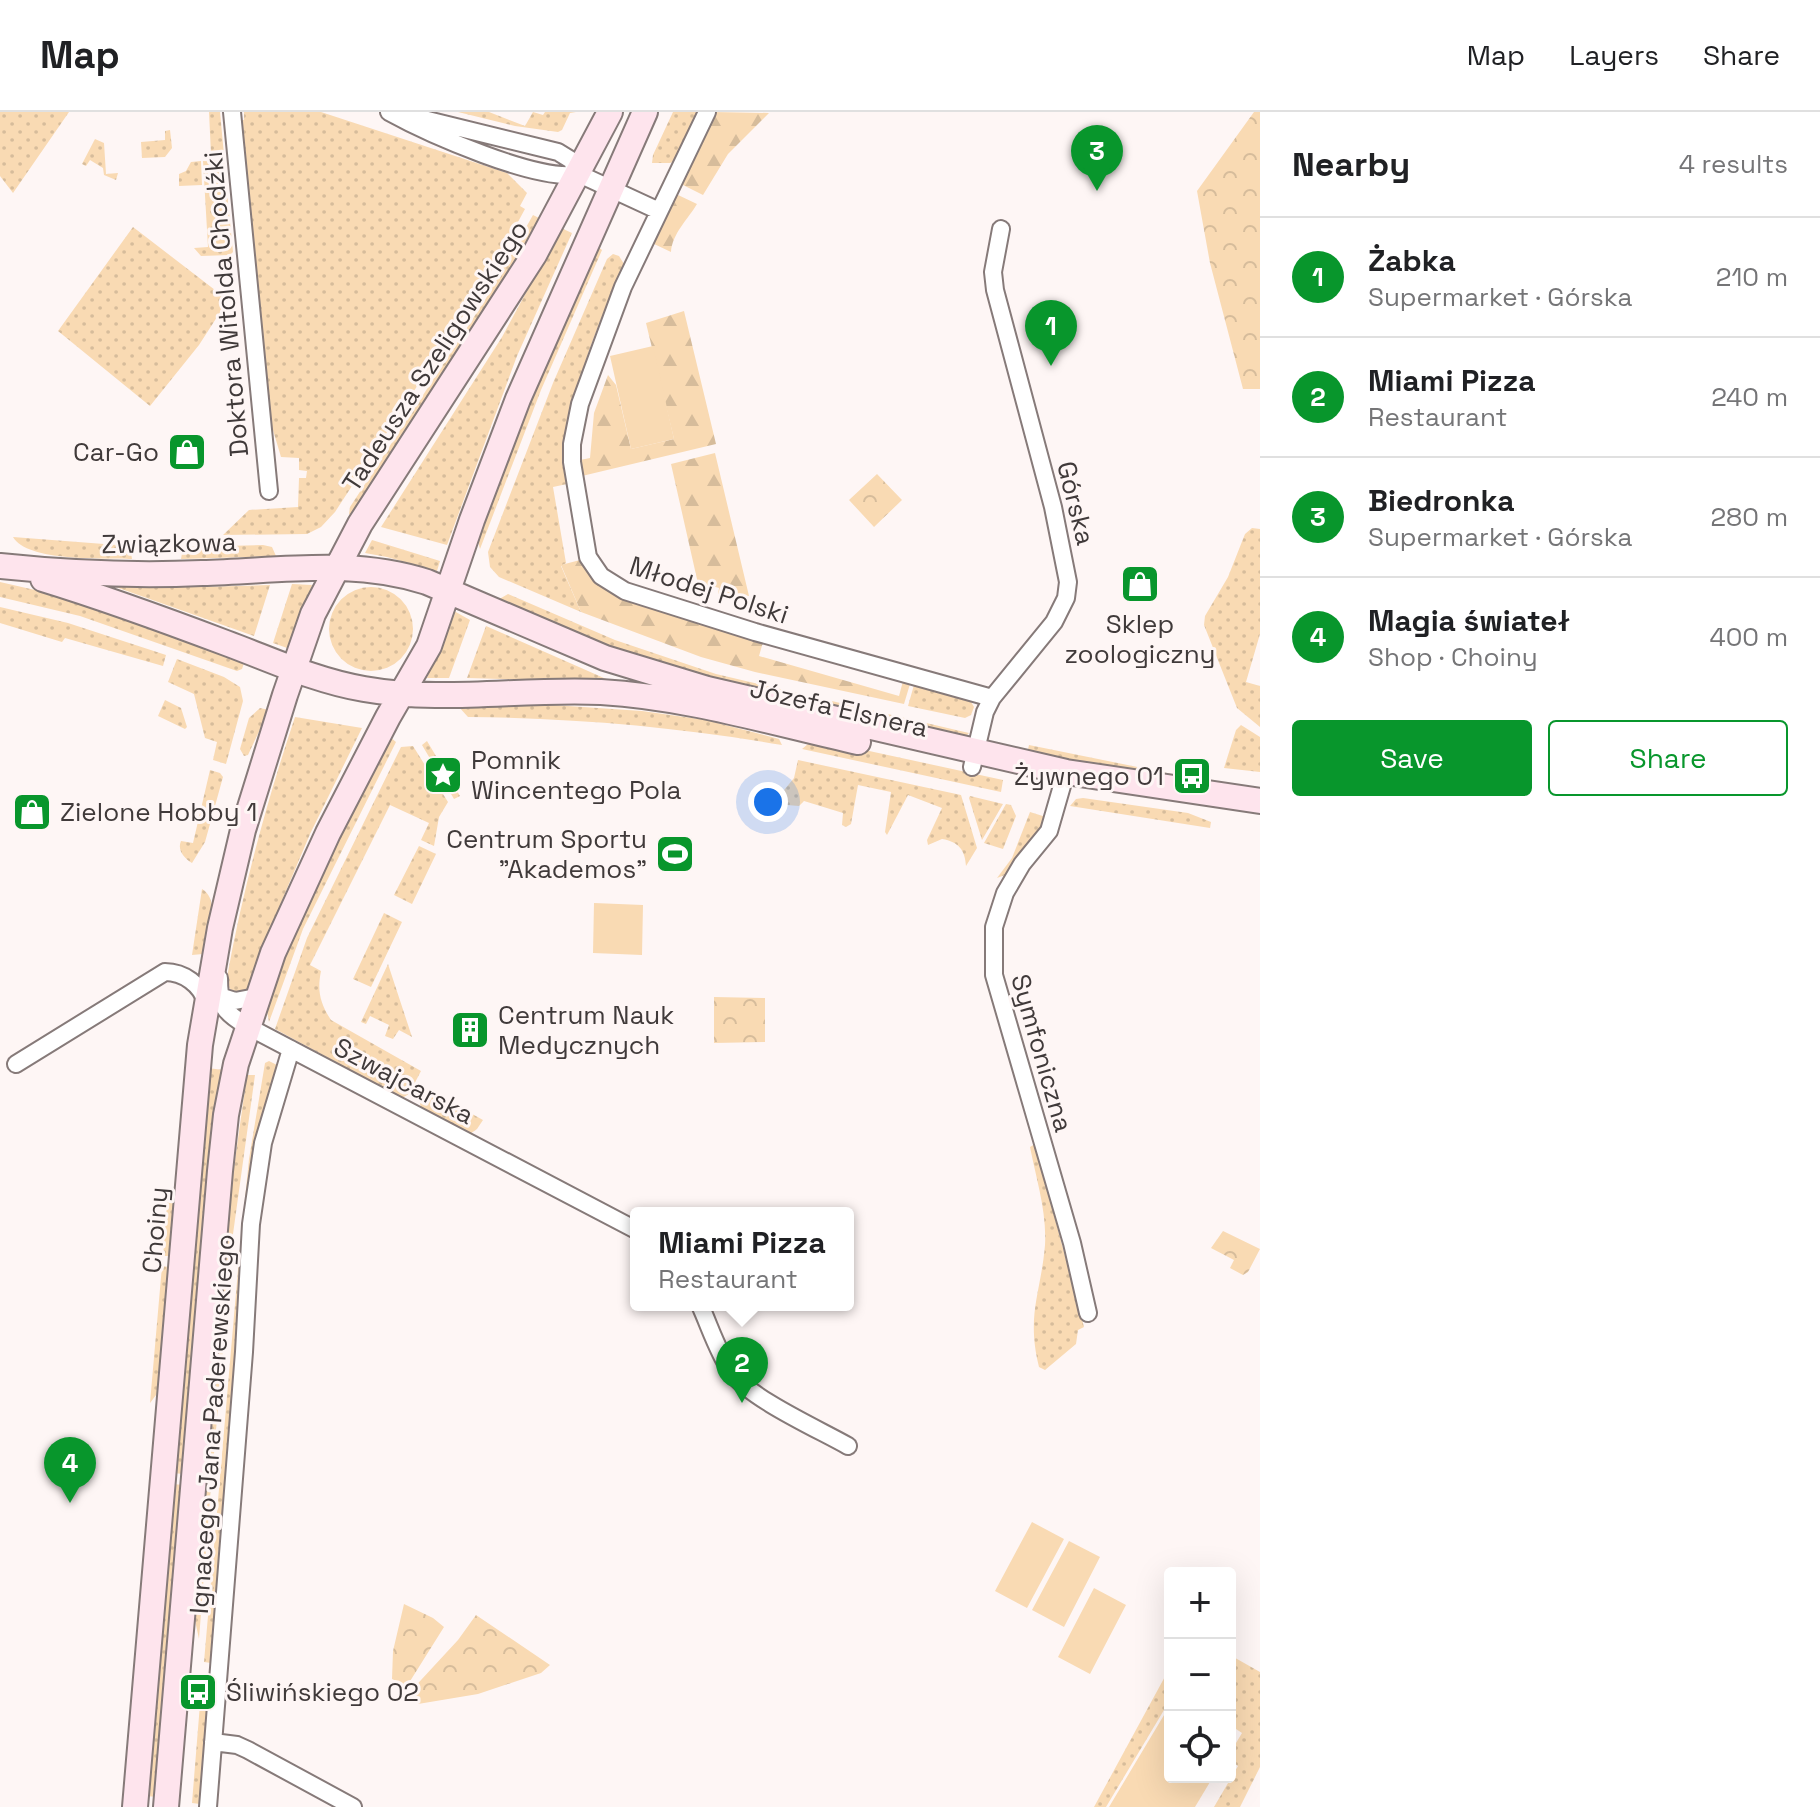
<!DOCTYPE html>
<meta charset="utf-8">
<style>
body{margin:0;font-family:"Space Grotesk",sans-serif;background:#f2f2f2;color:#202124}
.controls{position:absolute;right:24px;bottom:24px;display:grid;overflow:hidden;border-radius:8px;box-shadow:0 8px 32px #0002}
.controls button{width:72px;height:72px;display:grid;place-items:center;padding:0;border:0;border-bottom:2px solid #e0e0e0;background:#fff;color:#202124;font:40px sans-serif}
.you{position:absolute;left:768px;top:690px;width:28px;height:28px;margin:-20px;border:6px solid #fff;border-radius:50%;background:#1a73e8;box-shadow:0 0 0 12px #1a73e833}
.badge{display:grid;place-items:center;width:52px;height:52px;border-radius:50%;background:#08962c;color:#fff;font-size:26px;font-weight:700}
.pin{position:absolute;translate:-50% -66px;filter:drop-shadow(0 2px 4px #0008)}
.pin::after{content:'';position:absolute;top:42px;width:28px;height:24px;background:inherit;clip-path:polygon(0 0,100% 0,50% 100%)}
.popup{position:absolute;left:630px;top:1095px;width:224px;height:104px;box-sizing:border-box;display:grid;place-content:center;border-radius:8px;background:#fff;filter:drop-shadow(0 2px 6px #0005);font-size:26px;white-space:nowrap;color:#757577}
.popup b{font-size:30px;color:#202124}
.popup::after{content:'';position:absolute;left:50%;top:100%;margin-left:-16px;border:16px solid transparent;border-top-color:#fff}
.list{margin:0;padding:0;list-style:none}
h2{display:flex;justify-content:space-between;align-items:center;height:104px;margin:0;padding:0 32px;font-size:34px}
h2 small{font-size:26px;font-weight:400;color:#757577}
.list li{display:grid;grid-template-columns:52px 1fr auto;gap:24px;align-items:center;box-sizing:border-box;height:120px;padding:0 32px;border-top:2px solid #e0e0e0}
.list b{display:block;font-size:30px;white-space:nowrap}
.list p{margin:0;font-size:26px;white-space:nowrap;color:#757577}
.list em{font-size:26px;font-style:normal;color:#757577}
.actions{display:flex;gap:16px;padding:24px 32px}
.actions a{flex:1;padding:18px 0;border:2px solid #08962c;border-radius:8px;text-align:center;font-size:28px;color:#08962c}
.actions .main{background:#08962c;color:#fff}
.icon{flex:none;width:44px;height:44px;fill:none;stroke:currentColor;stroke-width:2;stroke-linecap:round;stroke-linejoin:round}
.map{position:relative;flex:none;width:1260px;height:1695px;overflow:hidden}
header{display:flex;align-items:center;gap:48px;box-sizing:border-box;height:112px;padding:0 40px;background:#fff;border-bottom:2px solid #e0e0e0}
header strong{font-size:38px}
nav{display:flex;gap:44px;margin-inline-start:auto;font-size:28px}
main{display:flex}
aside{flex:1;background:#fff}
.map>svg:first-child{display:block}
</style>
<header>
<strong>Map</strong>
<nav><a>Map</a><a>Layers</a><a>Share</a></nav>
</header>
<main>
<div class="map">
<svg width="1260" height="1695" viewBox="0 0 1260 1695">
<defs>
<pattern id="grass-dots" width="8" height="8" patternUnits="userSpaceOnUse" patternTransform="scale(2)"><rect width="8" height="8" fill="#f9dab3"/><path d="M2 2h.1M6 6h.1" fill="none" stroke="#d6bc9b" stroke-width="1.8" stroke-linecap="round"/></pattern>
<pattern id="forest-firs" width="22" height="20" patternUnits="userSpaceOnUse" patternTransform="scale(2)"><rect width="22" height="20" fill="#f9dab3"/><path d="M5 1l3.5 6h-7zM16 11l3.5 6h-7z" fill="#d6bc9b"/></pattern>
<pattern id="park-crowns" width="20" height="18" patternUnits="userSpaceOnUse" patternTransform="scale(2)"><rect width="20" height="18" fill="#f9dab3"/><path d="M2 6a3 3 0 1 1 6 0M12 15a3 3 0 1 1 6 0" fill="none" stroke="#d6bc9b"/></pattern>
</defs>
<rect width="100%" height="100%" fill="#fef6f5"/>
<path fill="url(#grass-dots)" d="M0,0H69L13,81L0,64Z
M209,0H220L224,43L211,42Z
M244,0H321L507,61L527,81L520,94L525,97L487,167L335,400L321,415L307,422L223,423L249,398L298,395L299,366H306L307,359L299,358V346L281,345L267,298L253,126L240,8H244Z
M458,0H489L525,14L533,0L543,3L545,0H576L570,1L562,18L558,20L515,14Z
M673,0H699L675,49L670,51H652L653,43Z
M170,18L172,36L165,45L142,46L141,30L165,28V19Z
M95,27L104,31L106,62L118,61L116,68L104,63L103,56L90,48L86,54L82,52Z
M201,49L202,73L179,74V62L186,59L191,50Z
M203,49L224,50L233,140L230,143L201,144L194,136L208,135Z
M533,103L543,108L353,405L349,402L350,395L485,188Z
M133,115L228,188L199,233L150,294L58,219Z
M561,116L572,121L517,244L447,433L381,415L502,225Z
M596,133L602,138L541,278L480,437L477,425L507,340Z
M613,142L619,144L624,152C594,222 562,295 567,372L553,375L566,451L561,454L581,500L499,465L490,455L488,440L553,271L607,147Z
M1252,416L1260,417V522L1246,570L1260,574V615L1237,596L1204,513L1205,504L1228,465L1245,422Z
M13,425L130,434L132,447C105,446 27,450 13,425Z
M372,428L440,449L437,459L387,445L365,441Z
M263,433L272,435L276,444L181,447L183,435Z
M96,468L199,475L270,473L254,524Z
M0,470L61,484L244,551L242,557L237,559L80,504L0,485Z
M292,472L312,473L290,537L273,531Z
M329 517a42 42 0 1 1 84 0a42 42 0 1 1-84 0Z
M508,482L615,528L716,562L969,621L965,625L670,560L496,489Z
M0,495L68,511L166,543L163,554L65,526L62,530L0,511Z
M454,499L470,508L449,566H427Z
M486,514L613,570L467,566Z
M177,547L224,565L240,575L243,589L226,652L213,648L217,630L205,626L194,582L168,570Z
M914,573L970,588L974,595L971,603L965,606L908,594Z
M165,588L181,596L187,615L185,617L158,604Z
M553,593L642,599L706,608L779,627L782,633C677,615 574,606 468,605L458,594Z
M260,596L269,598L248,643L244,644L240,637L249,606Z
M295,605L362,616L310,722L283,786L249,878L244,881L234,882L226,871C242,780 266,692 295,605Z
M1241,613L1260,625V660L1224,656L1236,618Z
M390,625L396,630L303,817L269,910L266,893L306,789Z
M814,627L1003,668L1001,680L802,637Z
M427,629L460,684L454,687L422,633Z
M1029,633L1172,662V664L1026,646Z
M413,634L448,690L439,705L434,734L421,728L429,711L390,693L310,853L321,859C317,879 320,891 331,908L421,959L409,982L402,986L275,917L307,826L401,635Z
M798,648L961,683L977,736L966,754C965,738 959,730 942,727L928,733L927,728L942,696L908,683L887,723L885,720L891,680L858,673L851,712L846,715L842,713L843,701L804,689L799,694L787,693L780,683L794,666Z
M210,658L220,661L223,665L205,730L192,751C184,746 177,738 181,729L193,731Z
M970,684L1003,692L982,728L969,686Z
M1083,686L1188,701L1211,710L1210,716L1070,694L1076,687Z
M1006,692L1011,693L1016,704L1003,737L984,731Z
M1030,700L1046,705L1038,721L1005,763L997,766L1012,746Z
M419,734L436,742L412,792L394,783Z
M202,777C222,789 207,824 203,842L192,843Z
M384,801L402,810L371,875L353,867Z
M388,852L412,925L399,918L393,927L385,924L389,913L370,904L366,912L361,910Z
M269,949L279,954L238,1212L211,1551L204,1550L239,1146L249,1047L265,951Z
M207,956L224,958L184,1362L172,1361Z
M247,963H255L233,1122L212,1365L205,1364L224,1126Z
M427,977L483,1008L477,1017L470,1022L422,998L420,992Z
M1035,1032L1084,1215L1078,1218L1076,1232L1045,1258L1039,1255C1026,1203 1041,1181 1045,1133C1047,1100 1036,1066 1030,1035Z
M168,1078H176L171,1144H163Z
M162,1154L169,1155L159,1279L150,1291Z
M172,1372L184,1373L158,1685L145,1684Z
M204,1373L211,1374L199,1527L193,1499Z
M1230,1543L1260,1560V1655L1240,1695H1214L1238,1654L1230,1648V1641L1242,1621L1230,1613Z
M1168,1559H1170V1588L1106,1695H1094Z
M200,1592L208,1593L200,1692L192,1691Z"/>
<path fill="url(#forest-firs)" d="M714,0L769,1L728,42L703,83L681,72Z
M676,82L697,92C688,107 672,122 671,140L652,131Z
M684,199L716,332L582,364L580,348L590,346L594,301L608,263L616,273L631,337L674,327L646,211Z
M715,341L749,484L728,481L727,485L718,482L719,476L709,473L707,476H699L671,352Z
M580,448L600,471L763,530L759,544L899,584L903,569L910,572L904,592L755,560L701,545L581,500L561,453Z"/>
<path fill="url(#park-crowns)" d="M1254,0H1260V277H1243L1210,151L1197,79Z
M877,362L902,388L874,415L849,388Z
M714,885L765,886V930L714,931Z
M1223,1119L1260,1137L1248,1160L1243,1163L1230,1156L1234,1148L1211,1136Z
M404,1492L433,1506L444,1515L407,1574L392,1567L393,1539Z
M476,1503L550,1553L541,1561L478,1582L418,1592L409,1581L458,1528Z"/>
<path fill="#f9dab3" d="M653,234L674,327L631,337L610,244Z
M594,791L643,793L642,843L593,841Z
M1032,1410L1064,1427L1027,1496L995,1479Z
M1069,1429L1100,1445L1064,1515L1032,1498Z
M1094,1476L1126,1493L1090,1562L1058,1545Z
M1170,1593V1665H1213L1195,1695H1109Z"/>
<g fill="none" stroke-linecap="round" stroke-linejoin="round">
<g stroke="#867a79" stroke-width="20">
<path id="street" d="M232,0L269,379
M389,0C427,21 539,71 579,62
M707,0L623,175L580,292L572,332V350L588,445L601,464L625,479L755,520L992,586
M407,3L558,40L571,48L579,62
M579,62L659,99
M972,655L985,600L992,586L1054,510L1066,486L1068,470L1053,395L995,178L993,160L1001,117
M1066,660L1049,719L1022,752L1005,781L994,815V863L1072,1131L1088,1201
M219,866C219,893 223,900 247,914L636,1118
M219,884L235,889L256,885
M16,952L165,860C184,860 201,873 206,890
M700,1193C710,1215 718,1241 732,1261C751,1287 818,1317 848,1334
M213,1630L237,1633L248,1638L353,1695
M208,1695L244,1240L251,1112L263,1031L291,937"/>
</g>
<g stroke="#867a79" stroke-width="28">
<path id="secondary" d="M0,454C67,461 135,464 202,461C279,459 353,446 427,470L605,546L707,577L1066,660L1260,689
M43,467C105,486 165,508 226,531C272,548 316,569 364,577C442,591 523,576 601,580C688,585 773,611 858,630
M135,1695L200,933L220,816L243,718L285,583L313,502L360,412L534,143L610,0
M166,1695L220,1059L226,1003L236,952L273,841L328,721L388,605L429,534L472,408L518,287L645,0"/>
</g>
<use href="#street" stroke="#fff" stroke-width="16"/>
<use href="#secondary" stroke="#fee4ed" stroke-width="24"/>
</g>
<defs>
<g id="shop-square" transform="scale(2)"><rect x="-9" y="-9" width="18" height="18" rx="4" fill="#08962c" stroke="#fef6f5"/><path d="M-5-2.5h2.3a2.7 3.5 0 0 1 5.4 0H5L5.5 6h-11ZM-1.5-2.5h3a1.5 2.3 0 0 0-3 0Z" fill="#fff"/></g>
<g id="sight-square" transform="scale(2)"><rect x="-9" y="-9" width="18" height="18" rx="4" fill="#08962c" stroke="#fef6f5"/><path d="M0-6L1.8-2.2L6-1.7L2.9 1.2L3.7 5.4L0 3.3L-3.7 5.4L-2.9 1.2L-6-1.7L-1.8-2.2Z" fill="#fff"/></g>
<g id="bus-square" transform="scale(2)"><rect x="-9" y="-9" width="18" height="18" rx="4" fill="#08962c" stroke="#fef6f5"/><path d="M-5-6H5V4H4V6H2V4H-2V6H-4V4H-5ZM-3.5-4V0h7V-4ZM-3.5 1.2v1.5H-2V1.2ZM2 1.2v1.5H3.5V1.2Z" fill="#fff"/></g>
<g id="stadium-square" transform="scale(2)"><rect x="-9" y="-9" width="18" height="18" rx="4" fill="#08962c" stroke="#fef6f5"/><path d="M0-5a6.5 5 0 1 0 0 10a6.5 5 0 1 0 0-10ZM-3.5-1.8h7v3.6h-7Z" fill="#fff"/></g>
<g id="building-square" transform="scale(2)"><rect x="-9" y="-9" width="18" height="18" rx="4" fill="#08962c" stroke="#fef6f5"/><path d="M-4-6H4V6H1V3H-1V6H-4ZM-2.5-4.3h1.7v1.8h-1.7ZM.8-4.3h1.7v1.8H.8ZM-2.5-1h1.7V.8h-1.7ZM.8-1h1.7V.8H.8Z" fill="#fff"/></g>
</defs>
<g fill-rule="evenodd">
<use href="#shop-square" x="187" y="340"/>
<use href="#shop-square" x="1140" y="472"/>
<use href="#sight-square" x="443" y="663"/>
<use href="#bus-square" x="1192" y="664"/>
<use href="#shop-square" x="32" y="700"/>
<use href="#stadium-square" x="675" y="742"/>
<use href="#building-square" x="470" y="918"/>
<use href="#bus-square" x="198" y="1580"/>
</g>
<g text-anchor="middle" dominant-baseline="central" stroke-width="6" stroke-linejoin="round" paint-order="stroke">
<g font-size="26" fill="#403a3a" stroke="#fef6f5">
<text transform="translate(226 192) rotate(-95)">Doktora Witolda Chodźki</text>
<text transform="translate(435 244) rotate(-57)">Tadeusza Szeligowskiego</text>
<text transform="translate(1076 391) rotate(76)">Górska</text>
<text transform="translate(169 431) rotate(-1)">Związkowa</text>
<text transform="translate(709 478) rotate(18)">Młodej Polski</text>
<text transform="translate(839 596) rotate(13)">Józefa Elsnera</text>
<text transform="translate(1042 941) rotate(74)">Symfoniczna</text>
<text transform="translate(404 969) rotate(28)">Szwajcarska</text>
<text transform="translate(155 1118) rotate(-85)">Choiny</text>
<text transform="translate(212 1312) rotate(-86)">Ignacego Jana Paderewskiego</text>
</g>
<g font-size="26" fill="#403a3a" stroke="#fef6f5" text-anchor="start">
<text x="159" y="340" text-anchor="end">Car-Go</text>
<text x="1140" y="512" text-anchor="middle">Sklep<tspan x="1140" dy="30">zoologiczny</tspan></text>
<text x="471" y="648">Pomnik<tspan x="471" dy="30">Wincentego Pola</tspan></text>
<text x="1164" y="664" text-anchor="end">Żywnego 01</text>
<text x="60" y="700">Zielone Hobby 1</text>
<text x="647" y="727" text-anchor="end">Centrum Sportu<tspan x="647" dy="30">"Akademos"</tspan></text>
<text x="498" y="903">Centrum Nauk<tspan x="498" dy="30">Medycznych</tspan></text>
<text x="226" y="1580">Śliwińskiego 02</text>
</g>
</g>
</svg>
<div class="controls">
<button>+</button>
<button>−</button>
<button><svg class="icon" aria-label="locate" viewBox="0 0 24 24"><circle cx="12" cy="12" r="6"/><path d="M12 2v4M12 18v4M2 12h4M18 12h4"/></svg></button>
</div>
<div class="you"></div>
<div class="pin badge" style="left:1051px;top:254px">1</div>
<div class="pin badge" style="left:742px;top:1291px">2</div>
<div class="popup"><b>Miami Pizza</b>Restaurant</div>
<div class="pin badge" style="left:1097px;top:79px">3</div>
<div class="pin badge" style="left:70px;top:1391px">4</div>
</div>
<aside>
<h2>Nearby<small>4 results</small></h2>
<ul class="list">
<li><span class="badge">1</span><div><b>Żabka</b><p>Supermarket · Górska</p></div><em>210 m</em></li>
<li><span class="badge">2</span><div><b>Miami Pizza</b><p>Restaurant</p></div><em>240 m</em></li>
<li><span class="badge">3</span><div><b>Biedronka</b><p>Supermarket · Górska</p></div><em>280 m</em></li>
<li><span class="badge">4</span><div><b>Magia świateł</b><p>Shop · Choiny</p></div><em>400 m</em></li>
</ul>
<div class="actions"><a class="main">Save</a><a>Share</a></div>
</aside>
</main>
